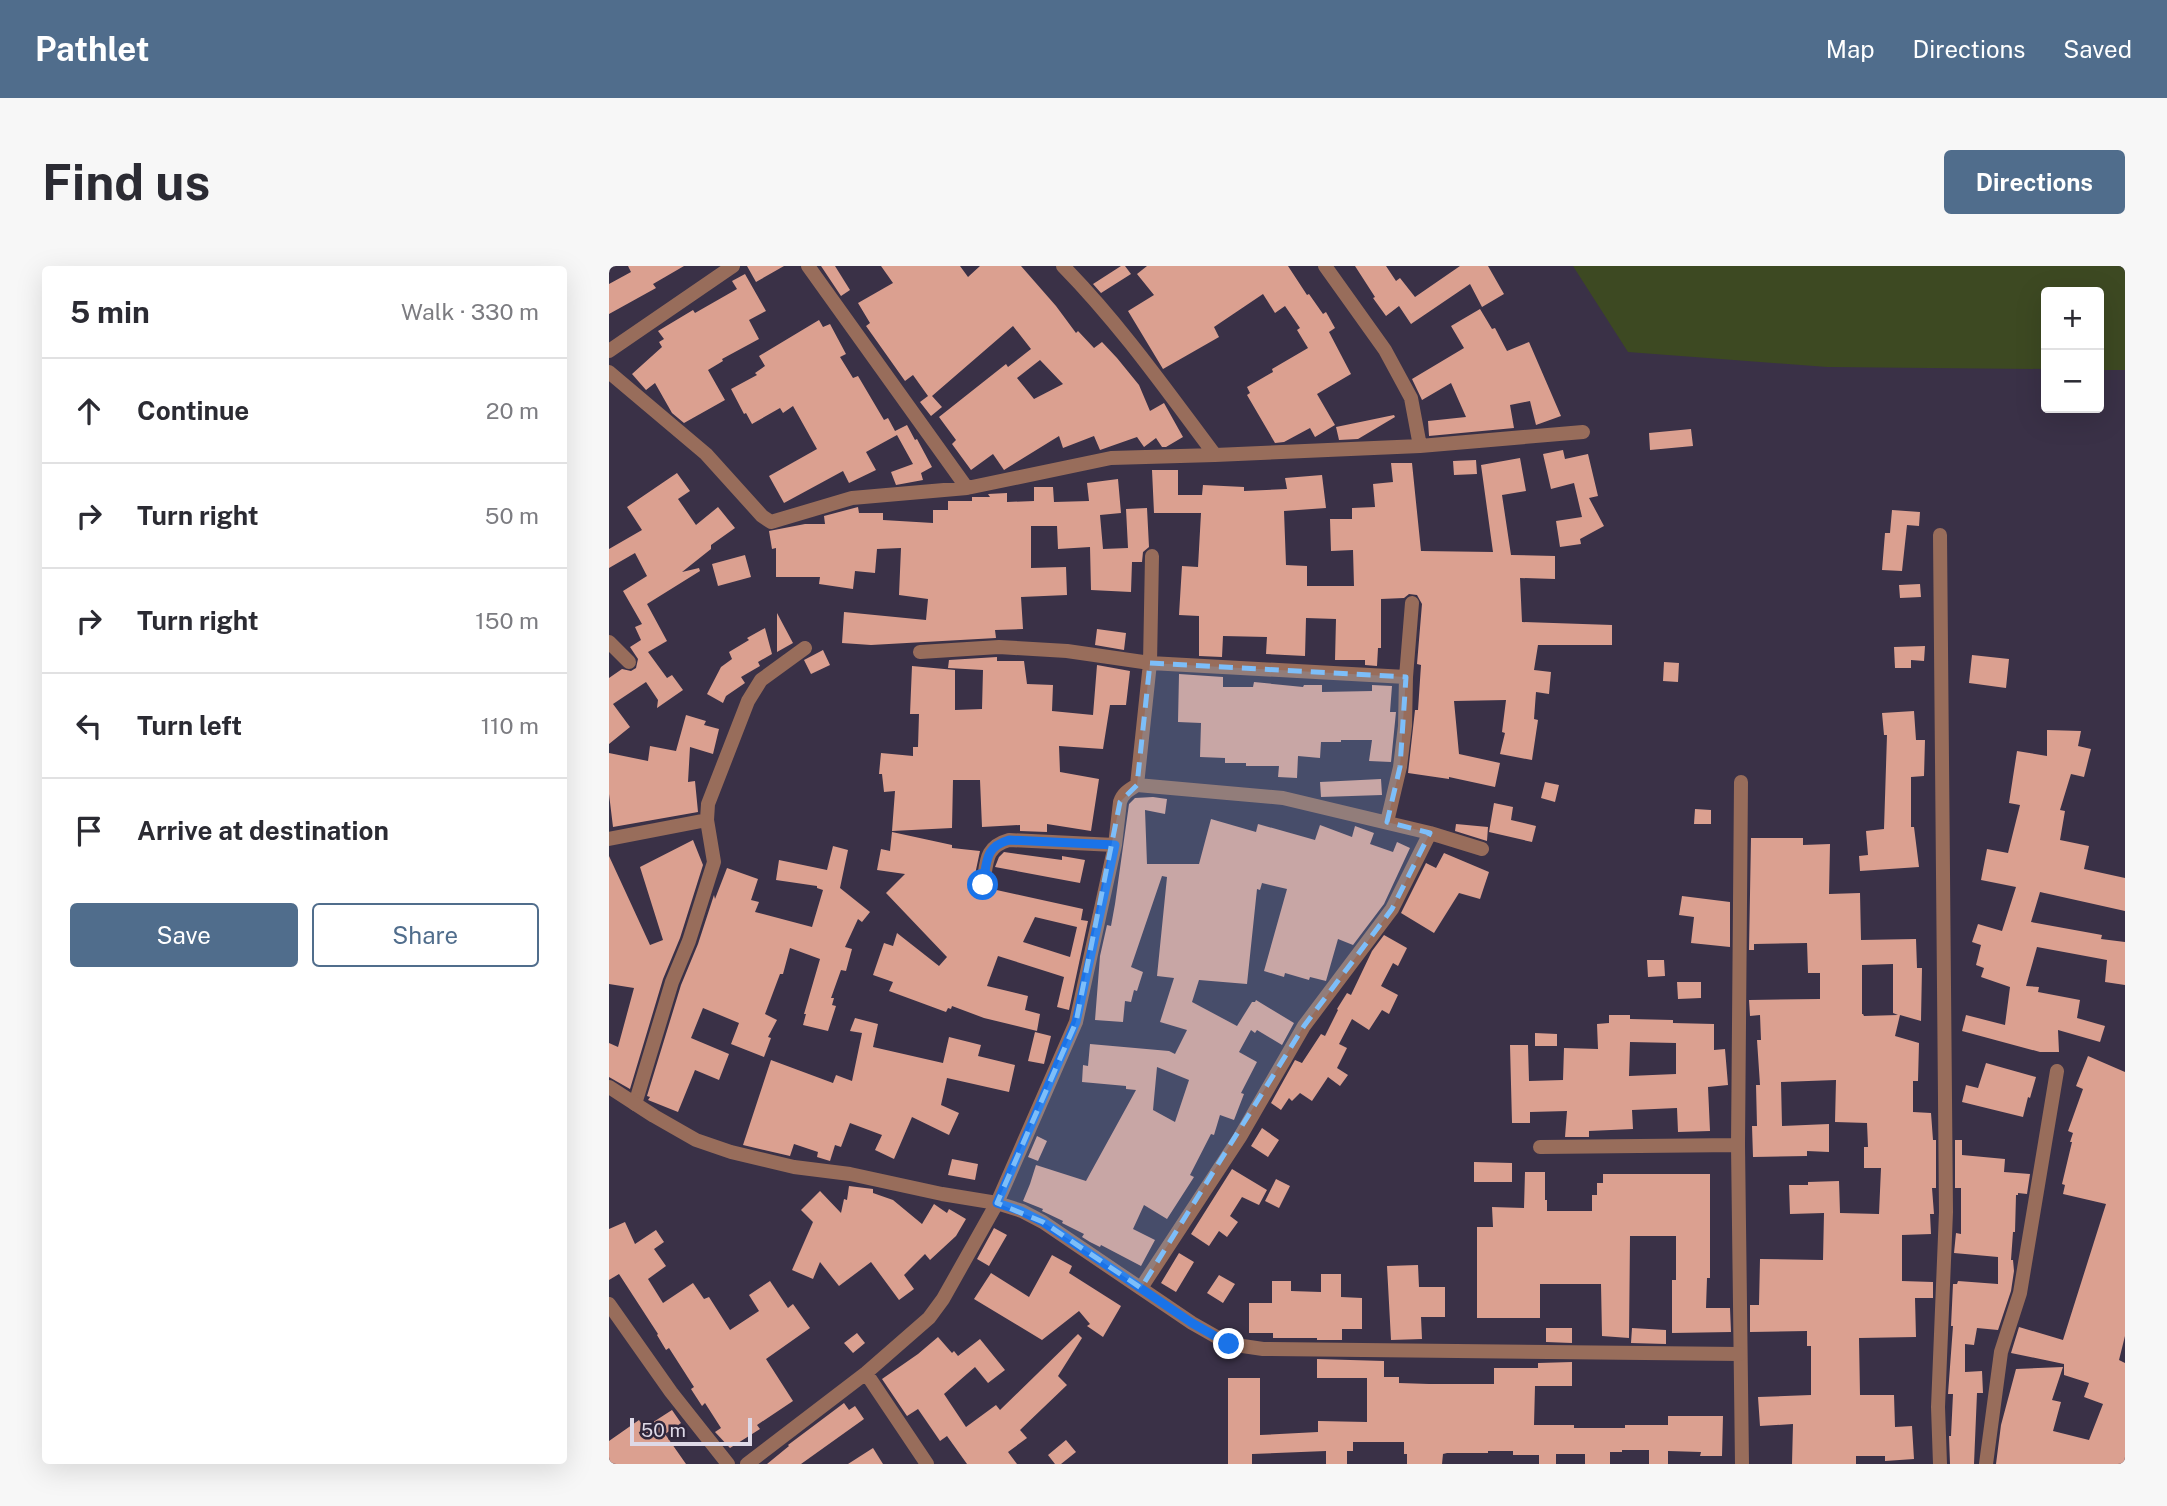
<!DOCTYPE html>
<meta charset="utf-8">
<style>
body{margin:0;font-family:"Public Sans",sans-serif;background:#f7f7f7;color:#2b2b33}
.controls{position:absolute;right:21px;top:21px;display:grid;overflow:hidden;border-radius:7px;box-shadow:0 7px 28px #0002}
.controls button{width:63px;height:63px;display:grid;place-items:center;padding:0;border:0;border-bottom:2px solid #e1e1e2;background:#fff;color:#2b2b33;font:35px sans-serif}
.scale{position:absolute;left:21px;bottom:18px;width:122px;box-sizing:border-box;padding-left:7px;border:4px solid #ded9e7;border-top:0;font-size:19px;line-height:24px;white-space:nowrap;color:#ded9e7;-webkit-text-stroke:5px #30273c;paint-order:stroke}
.stop{position:absolute;width:21px;height:21px;margin:-16px;border:5px solid #1a73e8;border-radius:50%;background:#fff}
.stop.end{background:#1a73e8;border-color:#fff;box-shadow:0 2px 7px #0008}
.list{margin:0;padding:0;list-style:none}
h2{display:flex;justify-content:space-between;align-items:center;height:91px;margin:0;padding:0 28px;font-size:30px}
h2 small{font-size:23px;font-weight:400;color:#7c7c81}
.list li{display:grid;grid-template-columns:46px 1fr auto;gap:21px;align-items:center;box-sizing:border-box;height:105px;padding:0 28px;border-top:2px solid #e1e1e2}
.list b{display:block;font-size:26px;white-space:nowrap}
.list em{font-size:23px;font-style:normal;color:#7c7c81}
.actions{display:flex;gap:14px;padding:21px 28px}
.actions a{flex:1;padding:16px 0;border:2px solid #506d8c;border-radius:7px;text-align:center;font-size:24px;color:#506d8c}
.actions .main{background:#506d8c;color:#fff}
.icon{flex:none;width:38px;height:38px;fill:none;stroke:currentColor;stroke-width:2;stroke-linecap:round;stroke-linejoin:round}
.map{position:relative;flex:none;width:1516px;height:1198px;overflow:hidden;border-radius:7px}
header{display:flex;align-items:center;gap:42px;box-sizing:border-box;height:98px;padding:0 35px;background:#506d8c;color:#fff}
header strong{font-size:33px}
nav{display:flex;gap:38px;margin-inline-start:auto;font-size:24px}
.intro{display:flex;align-items:center;justify-content:space-between;box-sizing:border-box;height:168px;padding:0 42px}
h1{margin:0;font-size:49px}
.button{padding:18px 32px;border-radius:7px;background:#506d8c;color:#fff;font-size:24px;font-weight:700}
main{display:flex;gap:42px;padding:0 42px}
aside{flex:1;background:#fff;border-radius:7px;box-shadow:0 7px 28px #0002}
.map>svg:first-child{display:block}
</style>
<header>
<strong>Pathlet</strong>
<nav><a>Map</a><a>Directions</a><a>Saved</a></nav>
</header>
<div class="intro"><h1>Find us</h1><a class="button">Directions</a></div>
<main>
<aside>
<h2>5 min<small>Walk · 330 m</small></h2>
<ul class="list">
<li><svg class="icon" aria-label="ahead" viewBox="0 0 24 24"><path d="M12 20V5M6 11l6-6 6 6"/></svg><div><b>Continue</b></div><em>20 m</em></li>
<li><svg class="icon" aria-label="right" viewBox="0 0 24 24"><path d="M7 20v-9h11M14 6l5 5-5 5"/></svg><div><b>Turn right</b></div><em>50 m</em></li>
<li><svg class="icon" aria-label="right" viewBox="0 0 24 24"><path d="M7 20v-9h11M14 6l5 5-5 5"/></svg><div><b>Turn right</b></div><em>150 m</em></li>
<li><svg class="icon" aria-label="left" viewBox="0 0 24 24"><path d="M17 20v-9H6M10 6l-5 5 5 5"/></svg><div><b>Turn left</b></div><em>110 m</em></li>
<li><svg class="icon" aria-label="arrive" viewBox="0 0 24 24"><path d="M6 21V4h12l-3 4 3 4H6"/></svg><div><b>Arrive at destination</b></div></li>
</ul>
<div class="actions"><a class="main">Save</a><a>Share</a></div>
</aside>
<div class="map">
<svg width="1516" height="1198" viewBox="0 0 1516 1198">
<rect width="100%" height="100%" fill="#3a3147"/>
<path fill="#3d4922" d="M964,0H1516V104H1490V26H1437V103L1218,101L1019,86Z"/>
<path fill="#dba090" fill-rule="evenodd" d="M19,0H75L44,18L47,22L0,48V18L22,6Z
M138,0H175L147,16Z
M212,0H226L241,24L232,30Z
M272,0H351L359,11L371,0H412L447,40L467,67L469,65L485,82L493,76L508,92L530,119L541,145L555,137L574,171L557,181H553L547,172L535,181L528,171L491,184L485,170L454,182L450,170L395,204L384,188L362,204L343,178L347,174L330,151L397,98L399,101L422,83L404,60L323,130L333,141L322,150L311,136L319,130L304,109L296,115L257,60L261,57L249,37L284,17ZM431,94L454,118L425,133L408,112Z
M512,0H516L522,8L492,27L484,18Z
M538,0H679L698,29L700,28L714,48L717,46L726,62L720,66L742,108L708,128L726,159L706,171L701,162L675,176L666,177L638,129L641,127L638,121L664,106L663,103L699,82L688,64L691,62L676,40L666,47L654,28L605,61L610,71L554,103L519,45L545,29L528,8Z
M746,0H777L787,15L791,12L806,31L851,0H879L895,28L873,41L861,18L802,58L790,40L777,50L764,32L766,31Z
M136,8L157,45L140,54L150,73L113,93L114,95L99,104L116,134L75,157L63,147L46,117L37,124L23,108L53,81L50,76L55,73L49,65L84,44L86,47L128,23L123,15Z
M871,43L883,63L886,62L898,85L920,76L952,150L927,159L921,135L901,139L905,162L820,170L819,155L857,151L842,117L813,134L803,113L855,82L842,60Z
M210,54L214,61L221,58L237,88L231,91L244,112L249,110L275,154L279,152L286,165L298,159L306,174L308,173L323,201L312,207L314,214L287,219L282,206L304,198L288,169L257,186L267,204L240,217L234,205L175,237L160,210L208,183L184,140L174,147L171,142L143,158L137,147L135,148L122,123L148,109L146,107L156,100L150,90Z
M785,149L786,151L749,173L730,174L727,161Z
M1082,163L1084,180L1041,184L1040,167Z
M954,184L956,193L979,188L989,230L980,232L995,260L971,273L972,278L951,281L947,255L973,251L965,217L942,223L934,188Z
M911,192L917,225L893,229L902,289L946,290V313L911,312L913,356L1003,359V379H929L925,404L942,406L940,428L927,426L925,453L929,454L923,494L891,488L896,467L893,466L897,434L845,435L850,488L891,497L886,521L840,511V513L799,507L806,444H809L812,399L808,398L813,338L808,329L800,328L795,332L772,333V382H769L768,400L756,399V394H726L727,353L697,352L696,390L657,388L658,371L614,370L613,391L590,390V350L570,349L573,300L589,301L592,247H545L543,204H569V229H593L594,219L635,221V225L678,223L676,212L713,209L717,242L675,245L677,299L698,300V320H745L744,284L722,285L721,253H743V242L766,241L764,218L784,216L782,197H803L812,285L884,286L872,199Z
M867,194L868,208L845,209L844,195Z
M68,207L81,225L69,233L87,259L109,241L126,262L102,279V283L73,306L90,302L91,305L38,338L58,375L39,386L58,412L63,409L74,424L48,442L49,434L37,416L4,438L21,461L0,478V412L13,403L22,405L27,402L29,393L21,381L32,374L26,361L33,358L14,325L38,310L26,287L0,302V283L33,264L18,241Z
M509,213L512,247L491,249L494,283L519,282L517,243L538,242L540,281L534,286L533,296H523L522,326L482,324L481,281L449,283L448,260H422V302L457,301L458,329L412,331L414,363L386,364L387,372L262,379L233,377L235,346L317,354L319,333L290,329L292,282L268,283L266,307L246,305L244,323L210,318L211,311H167V282L163,283L160,265L196,258H216L215,250L249,241L250,247H274V254L324,257V244H339V235H363V231H381L379,228L398,227V236L425,235V221H444L445,236L480,235L478,217Z
M1283,244L1311,246L1310,260L1298,259L1293,305L1273,304L1276,267H1281Z
M136,289L142,311L109,320L103,298Z
M1311,318L1312,331L1291,332L1290,319Z
M168,347L184,377L168,386Z
M156,362L163,388L149,396L151,400L132,411L136,417L117,430L114,437L98,428L112,401L123,393L120,386L140,374L138,372Z
M488,363L517,367L515,384L486,379Z
M1316,380L1315,395L1302,394V402H1286L1285,381Z
M214,384L221,399L202,408L195,394Z
M1363,389L1400,393L1397,422L1360,417Z
M388,391V395H415L418,418L444,419L443,445L484,449L488,399L521,405L517,439H501L494,483L450,480L451,506L490,513L482,565L438,558V566L411,565V559L373,561L371,514H344L343,562L283,565L286,525L275,526L273,508H270L272,487L304,490V481H309L310,448H301L303,400L346,404V444L373,443L374,404L339,402L340,394Z
M1055,396L1070,397L1069,416L1054,415Z
M570,408L614,411V421H644L645,416L694,421L695,419H713V426L763,425V419L783,420L781,446H787L782,496L760,495L763,474H732V476H712L711,492L689,490L688,512L669,511L670,500H637V497H616V492L591,491L592,457L569,456Z
M1305,445L1307,474H1316L1315,510L1302,511V561H1305L1310,601L1251,605L1250,590L1259,589L1257,565L1275,563L1278,469H1275L1273,447Z
M77,449L97,455L95,459L110,463L104,488L81,481L79,516L86,515L89,546L4,561L0,528V487L39,495L41,480L67,485Z
M1438,464L1472,465L1469,480L1482,483L1475,511L1462,508L1451,544L1456,545L1451,574L1480,580L1475,603L1516,612V645L1431,626L1422,656L1493,669L1492,673L1516,676V719L1496,716L1498,694L1428,681L1417,720L1430,721L1429,726L1471,734L1468,752L1496,760L1491,776L1449,764L1450,786H1431L1353,765L1357,749L1396,759L1401,721L1372,711L1375,702L1367,699L1372,679L1363,676L1369,658L1393,665L1407,621L1372,614L1378,583L1399,587L1411,539L1400,537L1408,485L1438,490Z
M772,513L773,529L712,531L711,516Z
M936,516L950,519L946,536L932,532Z
M544,531L558,533L556,548L536,544L538,598H590L602,553L647,566L649,558L706,574L711,559L743,571L746,560L765,567L761,578L784,586L788,576L801,582L775,638L744,679L729,673L717,715L701,711L700,714L676,707L675,711L655,705L678,623L653,617L651,624L648,623L638,718L590,714L583,736L628,760L643,736H646L647,734L685,757L673,779L648,764L646,767L642,764L630,786L648,796L632,827L635,828L625,854L611,849L605,869L602,868L581,909L585,911L558,953L535,939L524,963L546,974L532,1000L492,979L491,981L481,976L473,971L475,968L453,957L454,955L433,945L434,943L414,935L421,918L427,899L477,915L527,824L517,823V820L473,816L474,799L479,800L481,778L560,785L566,788L578,764L551,756L565,712L548,710L558,611L553,610L522,701L534,706L528,725L525,724L522,736L516,735L514,756L486,754L491,690L498,659L502,660L506,638L520,538L526,532ZM548,801L580,814L566,856L544,844Z
M885,537L904,541L902,554L927,560L923,576L880,566Z
M1086,543L1102,544V558H1085Z
M847,558L879,561L878,575L846,565Z
M283,566L343,579V582L371,585L364,618L365,623L372,628H378L383,623L474,643L472,654L479,655L460,744L448,741L455,711L389,690L378,720L419,730L416,744L431,748L428,765L375,752L343,740L342,743L339,742L337,746L280,725L284,716L264,709L275,677L284,680L288,667L330,700L338,691L277,627L296,608L268,604L272,583L281,585ZM426,651L468,661L461,691L414,676Z
M1142,572H1194V579L1221,578L1220,628L1251,627L1252,674L1307,673L1308,702H1313L1312,755L1291,749L1286,770L1310,777L1309,815H1304V846L1322,847L1324,874H1327V922H1323L1325,948H1321L1322,968L1293,969V1015L1324,1016V1032H1306L1307,1071L1250,1072L1251,1129H1285L1286,1161L1303,1160L1305,1193L1276,1195V1190H1247V1198H1183L1184,1158L1151,1160L1149,1131L1202,1129V1080H1198V1065L1141,1066V1039H1150L1151,993L1214,994L1215,947L1181,948L1180,919H1199V916L1230,915L1231,947L1270,948L1272,902H1255V881H1259L1258,857L1226,856L1227,814L1172,816L1173,860L1220,858V886L1198,885V890L1144,891L1143,860H1148L1147,819H1151L1148,774H1152L1151,749L1141,750L1140,734L1211,733V707H1199L1198,677L1145,678V684H1140ZM1284,698V747L1289,749L1255,750L1254,748H1253V699Z
M84,574L94,599L71,672L54,713L21,823L0,811V777L9,781L25,722L0,718V590L41,679L54,674L31,601Z
M224,580L239,584L231,622L261,646L253,656L249,653L236,681L243,683L237,705L232,704L222,732H225L223,739L227,740L219,765L194,759L197,748H195L211,693L181,682L174,708H171L156,748L168,754L159,771L162,772L155,791L122,778L130,757L94,742L82,772L120,788L110,814L86,804L69,846L39,834L41,831L38,830L72,719L89,678L105,629L106,633L118,602L149,613L142,634L150,636L146,646L203,661L214,624L208,622V620L167,614L170,594L218,604Z
M395,586L453,594V590L476,594L471,617L386,601L390,591Z
M835,587L880,606L871,633L850,627L825,667L792,647L817,597L827,602Z
M1073,630L1121,636V681L1082,677L1085,651L1070,649Z
M775,669L798,682L789,700L784,697L772,720L789,729L780,748L773,744L760,764L743,753L730,778L738,782L728,802L739,809L731,820L719,811L703,835L691,827L683,835L680,832L672,844L662,837L686,794L693,797L712,768L716,770L729,744L728,743L738,727L742,729L763,685Z
M1038,694H1055L1056,710L1039,711Z
M1068,716H1092V732L1069,733Z
M1000,749H1021V753L1064,754V757L1105,758V784L1116,783L1119,819L1099,821L1101,865L1069,866L1068,842L1023,844L1024,863L980,865V871H956L958,845L921,846V857H903L901,779H919L920,815L954,814L955,782L989,783L988,758L1000,757ZM1021,776L1067,777V808L1020,810Z
M246,752L269,758L264,781L334,797L340,771L372,779L369,790L406,799L400,826L338,812L332,839L350,847L340,869L303,851L285,893L266,884L273,869L241,857L232,881L226,879L221,895L208,891L209,886L185,878L181,890L134,879L162,794L224,817L227,809L243,815L253,767L241,765Z
M426,766L442,770L435,798L419,795Z
M926,767L948,768V780H926Z
M1479,790L1516,806V1070L1510,1094L1516,1097V1198H1387L1392,1159L1407,1103L1454,1101L1443,1134L1452,1136L1444,1165L1480,1174L1494,1138L1475,1131L1480,1117L1455,1109V1098L1402,1087L1410,1061L1454,1074L1497,938L1454,928L1456,919L1453,918L1463,876H1461L1464,867L1459,865L1474,823L1467,820Z
M1377,797L1427,811L1421,832L1419,831L1414,851L1353,836L1357,819L1369,822Z
M653,862L670,874L659,891L642,880Z
M428,870L438,875L429,895L419,891Z
M1346,874H1353V889L1396,893L1395,906L1421,908L1418,928L1409,927V929H1407L1406,966H1404L1402,994H1404L1405,1005L1402,1025L1389,1064L1368,1062L1365,1079L1356,1078V1106L1373,1105L1374,1127H1368L1365,1198H1341L1340,1170H1342L1344,1128H1339L1344,1060H1342L1344,1018H1348L1349,1015L1389,1018V991L1345,987L1347,967L1352,968V922H1346Z
M343,893L369,898L366,914L339,909Z
M865,896L903,897V916H865Z
M623,903L658,924L650,939L633,931L621,950L629,956L618,971L610,965L600,980L582,968Z
M916,906H936V934H938V945H983V929H988V917H994V908H1101V1012H1098L1097,1042H1121L1122,1066L1063,1067V1014H1067V970H1021L1020,1072L993,1070L992,1018H931V1052H868V961H884L883,941L915,942Z
M667,913L681,920L670,942L656,935Z
M240,920L264,923V927L284,934L313,958L325,938L338,947L340,943L357,953L347,970L321,994L316,988L295,1009L305,1023L290,1034L262,996L230,1020L211,996L204,1013L183,1004L204,956L192,944L211,925L232,947L235,933L238,934Z
M16,956L26,978L47,964L55,976L45,983L57,1000L39,1013L54,1037L84,1017L95,1033L100,1031L121,1064L150,1045L140,1029L161,1015L179,1042L184,1038L201,1062L157,1093L184,1135L148,1159L151,1163L121,1182L106,1166L112,1162L96,1137L93,1140L82,1123L85,1121L60,1082L57,1084L48,1069L49,1068L10,1008L0,1014V963Z
M385,962L398,969L380,1000L368,993Z
M570,987L585,996L567,1026L552,1017Z
M443,989L463,1000L460,1007L512,1040L494,1071L478,1060L481,1058L470,1045L433,1074L365,1033L382,1007L420,1031Z
M809,999L810,1021H836V1051H812L813,1073L782,1074L778,1000Z
M712,1008H732V1031L753,1032V1063H733V1074H708V1072H664V1067H640V1037H663V1015H682V1025L712,1026Z
M610,1009L626,1018L614,1037L598,1027Z
M937,1062H963V1077L937,1076Z
M1023,1062L1057,1064V1078L1022,1077Z
M248,1067L256,1077L244,1087L235,1077Z
M469,1068L473,1072L449,1110L458,1119L411,1164L418,1172L399,1186L408,1198H358L338,1170L331,1175L309,1143L298,1150L273,1113L309,1088L329,1071L343,1087L345,1085L349,1090L371,1073L396,1104L379,1117L366,1101L335,1128L357,1161L387,1139L391,1144Z
M708,1093L775,1095V1111H790V1117L820,1118H885V1102H929V1097L963,1096V1120H926L925,1159H965V1162H1016V1159H1059V1150H1114L1113,1190H1091L1092,1186L1059,1185V1198H1040V1184H1013V1186H1001V1198H976V1188H947V1198H930V1189H904V1185H879V1187H838L834,1188L833,1198H798V1188H795V1176H744V1185H738V1198H717V1185L643,1188V1198H619V1112H651V1169L709,1166V1155L758,1156V1112H708Z
M235,1137L240,1144L246,1140L255,1153L192,1198H158L180,1180L179,1179Z
M63,1144L72,1157L56,1168L77,1198H0V1175L30,1154L35,1162Z
M457,1174L467,1186L452,1198H446L439,1189Z
M264,1182L274,1198H239Z"/>
<g fill="none" stroke-linecap="round" stroke-linejoin="round">
<path stroke="#986d5b" stroke-width="14" d="M199,0L358,222
M454,0C511,58 558,125 606,189
M716,0L776,84L802,132L811,180
M0,85L124,0
M0,106L97,188L153,250L162,256L243,232L358,222L502,192L606,189L811,180L974,166
M543,290L541,397L797,411
M0,376L20,396
M311,386L390,381L458,385L541,397L528,519
M1132,516L1129,879L1133,1198
M778,556L791,501L796,460L797,411L803,337
M0,573L98,554
M374,619C378,597 375,581 400,574L506,579
M26,838L63,716L80,675L105,596L98,554L99,538L139,435L152,414L196,382
M931,881L1129,879
M532,1022L631,871L695,760L783,643L821,567
M0,1038L62,1126L119,1198
M257,1107L318,1198
M138,1198L257,1107L320,1052L334,1033L388,937L467,756L506,579L511,536C514,527 520,524 528,519L674,532L821,567L873,583
M1331,1198L1329,1141L1337,946L1331,269
M1377,1198L1392,1086L1411,1027L1448,805"/>
<path stroke="#986d5b" stroke-width="14" d="M0,821L45,850L87,874L122,886L185,901L241,908L333,928L388,937L413,945L434,956L583,1057L620,1078L654,1083L1131,1088"/>
</g>
<g fill="none" stroke-linecap="round" stroke-linejoin="round">
<path stroke="#1a73e8" stroke-width="9" d="M374,619C378,597 375,581 400,574L506,579L467,756L388,937L412,945L434,956L583,1057L620,1078"/>
</g>
<path fill="#7dbef9" fill-opacity="0.2" stroke="#7dbef9" stroke-width="5" stroke-dasharray="14 9" stroke-linejoin="round" d="M541,397L797,411L791,501L778,556L821,567L783,643L695,760L532,1022L434,956L388,937L467,756L511,536L528,519Z"/>
</svg>
<div class="controls">
<button>+</button>
<button>−</button>
</div>
<div class="scale">50 m</div>
<div class="stop" style="left:374px;top:619px"></div>
<div class="stop end" style="left:620px;top:1078px"></div>
</div>
</main>
